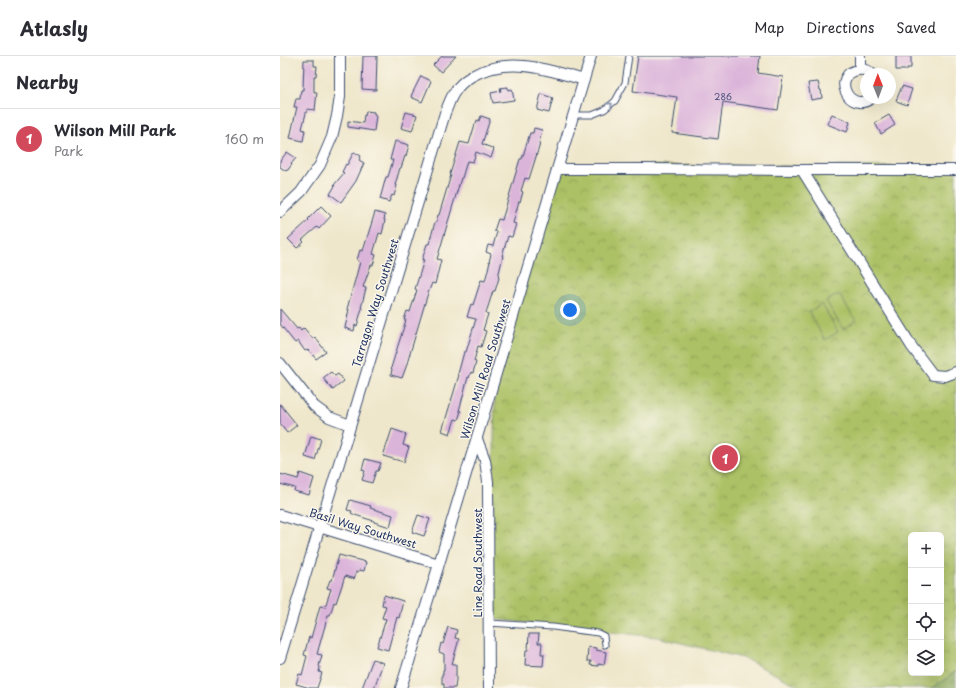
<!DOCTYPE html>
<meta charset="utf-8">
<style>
body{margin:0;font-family:"Playpen Sans",sans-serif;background:#f7f7f7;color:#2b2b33}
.controls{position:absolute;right:12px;bottom:12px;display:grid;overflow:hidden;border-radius:6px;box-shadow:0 4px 16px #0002}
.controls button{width:36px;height:36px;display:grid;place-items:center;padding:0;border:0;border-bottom:1px solid #e1e1e2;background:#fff;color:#2b2b33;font:20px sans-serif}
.compass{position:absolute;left:580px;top:12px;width:36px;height:36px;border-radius:50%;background:#fff;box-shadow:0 4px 16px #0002;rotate:359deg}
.you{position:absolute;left:290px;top:254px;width:14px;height:14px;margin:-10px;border:3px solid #fff;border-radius:50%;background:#1a73e8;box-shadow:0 0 0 6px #1a73e833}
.badge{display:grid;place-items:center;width:26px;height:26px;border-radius:50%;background:#d1495b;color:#fff;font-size:13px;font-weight:700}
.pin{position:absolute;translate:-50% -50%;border:2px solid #fff;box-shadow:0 1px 4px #0006}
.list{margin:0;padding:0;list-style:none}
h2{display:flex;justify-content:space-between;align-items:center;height:52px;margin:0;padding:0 16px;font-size:17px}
h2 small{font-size:13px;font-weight:400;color:#7c7c81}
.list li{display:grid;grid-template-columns:26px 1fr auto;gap:12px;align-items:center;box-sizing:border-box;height:60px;padding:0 16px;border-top:1px solid #e1e1e2}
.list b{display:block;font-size:15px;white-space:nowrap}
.list p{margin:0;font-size:13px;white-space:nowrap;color:#7c7c81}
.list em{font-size:13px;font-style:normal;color:#7c7c81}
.icon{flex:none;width:22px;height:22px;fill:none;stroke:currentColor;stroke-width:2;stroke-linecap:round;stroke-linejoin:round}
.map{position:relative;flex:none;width:676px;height:632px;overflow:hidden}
header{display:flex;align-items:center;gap:24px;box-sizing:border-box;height:56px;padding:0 20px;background:#fff;border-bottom:1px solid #e1e1e2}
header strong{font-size:19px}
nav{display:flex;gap:22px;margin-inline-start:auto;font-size:14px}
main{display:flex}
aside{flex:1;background:#fff}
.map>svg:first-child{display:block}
</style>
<header>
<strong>Atlasly</strong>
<nav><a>Map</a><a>Directions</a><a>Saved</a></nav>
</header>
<main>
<aside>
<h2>Nearby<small></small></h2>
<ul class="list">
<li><span class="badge">1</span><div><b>Wilson Mill Park</b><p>Park</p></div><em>160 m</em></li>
</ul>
</aside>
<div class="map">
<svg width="676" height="632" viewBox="0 0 676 632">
<defs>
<pattern id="forest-crowns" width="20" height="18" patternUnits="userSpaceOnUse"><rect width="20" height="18" fill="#89a75a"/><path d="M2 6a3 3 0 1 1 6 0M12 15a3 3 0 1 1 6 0" fill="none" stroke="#6f884e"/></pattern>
<pattern id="park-crowns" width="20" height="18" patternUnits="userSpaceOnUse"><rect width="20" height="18" fill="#acc165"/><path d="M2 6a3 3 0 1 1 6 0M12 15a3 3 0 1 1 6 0" fill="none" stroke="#8b9d56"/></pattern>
</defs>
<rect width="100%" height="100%" fill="#fbf7ec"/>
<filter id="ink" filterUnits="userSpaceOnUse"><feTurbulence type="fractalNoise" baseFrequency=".025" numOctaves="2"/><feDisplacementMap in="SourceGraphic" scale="8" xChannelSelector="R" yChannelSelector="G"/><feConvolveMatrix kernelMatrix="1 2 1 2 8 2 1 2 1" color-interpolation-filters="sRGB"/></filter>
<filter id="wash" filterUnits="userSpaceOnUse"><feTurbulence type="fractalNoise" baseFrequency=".012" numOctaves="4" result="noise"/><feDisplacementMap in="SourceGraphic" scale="16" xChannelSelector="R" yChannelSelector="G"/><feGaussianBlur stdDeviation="0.9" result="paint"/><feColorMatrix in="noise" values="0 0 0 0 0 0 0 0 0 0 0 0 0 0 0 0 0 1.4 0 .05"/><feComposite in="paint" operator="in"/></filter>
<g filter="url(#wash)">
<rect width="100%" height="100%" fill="#efe7cb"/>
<path fill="url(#forest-crowns)" stroke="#526b5c" d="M676,615V632H652Z"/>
<path fill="url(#park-crowns)" stroke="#647862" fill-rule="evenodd" d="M278,109L676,111V615L652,632H523L463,602L377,581L211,563L215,325ZM631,479H661V617H631Z"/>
<path fill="#acc165" stroke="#647862" d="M559,238L576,265L563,273L546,245Z
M542,248L558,276L545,284L529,256Z"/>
<g id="blocks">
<path fill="#dbb4da" d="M83,0H97L96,34L82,33Z
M162,0H176L161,16L153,9Z
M358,0H480L478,17L503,21L498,54L443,46L438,83L392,77L397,41L353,35Z
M616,0H631V12H627V14H616Z
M24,4H34V10H37L36,20H34V36H37L35,54L27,53L22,73L25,74L23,85L10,82L17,51H14L16,43H20L21,34H23Z
M141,20L151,25L142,46L131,41L132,38Z
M538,26L540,34H541L542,42L531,44L528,27Z
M622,30L632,33L627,49L616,45Z
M228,31V34L232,33L234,44L213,47L211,37L221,35L220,32Z
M261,38L273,42L269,57L257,54Z
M86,55L94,56V58L96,59L94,75L68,71V65L83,67L84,59L85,60Z
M126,56L137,59L132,75L121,72Z
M552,58L570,66L567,76L547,68Z
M609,59L615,69L601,78L595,67Z
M201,60L210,63L202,88L214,93L211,102L196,96L193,106L187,105L182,122H181L157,203L161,204L155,228L152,227L148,237L126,311L122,322L111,319L112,313L111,312L126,264H124L127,255L130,256L137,234L135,233L144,204H142L147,188H149L155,166H156L158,159H159L171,119L170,118L180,86L189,88L195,68H196L197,64L199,65Z
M254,72L262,74L259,87L260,88L249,123L245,122L241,135L243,136L240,146L239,145L233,167L236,168L232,181L228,180L222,200H223L218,221L219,222L215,235H213L206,257L208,258L203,274L206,275L201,291L198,290L194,305L196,306L193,317L191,316L189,322L188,321L179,355H181L178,364L175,363L170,378L162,375L179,319L178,318L184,296H186L196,263L187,261L191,248L193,249L201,224L205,225L210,206H209L211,198L206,196L208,189L213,190L217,176L214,175L218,163L222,164L240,103H242L250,77H253Z
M115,85L129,89L126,100H125L121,112H120L115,129H117L114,140L112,139L109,146L100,143L106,121H108L113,104H110Z
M7,96L16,102L11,108H12L8,114H7L6,115L0,111V105Z
M74,96L81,100L79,104L84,107L76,125L61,146L50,138L55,130L54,129L64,117L62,116L66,108L67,109Z
M41,150L51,160L39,173L37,171L22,184L24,186L17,192L8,183L29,164L28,163Z
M95,156L105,159L104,164H105L102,178L99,177L93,198L96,199L93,209H91L83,231L86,232L81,252H82L77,270L75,269L74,275L65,272L69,253H67L80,206L77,204L80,194L83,195Z
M0,253L17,273L19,272L21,275L24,272L33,283L35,281L46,296L36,303L29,294L28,295L27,294L25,295L18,285L15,287L0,268Z
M51,316L55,320L58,318L64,325L53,334L43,322Z
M0,348L17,369L7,377L0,368Z
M112,373L126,378L123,389L129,391L124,406L103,400Z
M31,380L41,383L35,404L25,401Z
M85,403L101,407L98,415H96L92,427L82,424L85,415L82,414Z
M20,417L34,422L29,439L14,435L15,432L0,428V418L18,423Z
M70,444L91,450L90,452L113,459L110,471L94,466V465L75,459L71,457L72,455L67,454Z
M138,459L150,463L144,480L132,476Z
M59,499L86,506L84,515L79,514L78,516H76L74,523L65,520L56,547L54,546L50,559H48L37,598L42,599L39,610L40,611L39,616L42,617L37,632H30L16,628L19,618L22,619L27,600L24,599L29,581L31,582L40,550L45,551L51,533L47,532L50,524H52Z
M104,539L123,545L119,562L117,561L108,594L97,591L106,563L102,562L106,550L102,549Z
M168,571L177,574L175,582L179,583L172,608H176V624L175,632H164V628H162V618H163V614H164V598L159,596L161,587L163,588Z
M249,578H259L258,587H262L261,598H264L263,610L245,609L246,594H248Z
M308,591L316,592V594L326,596L324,609L318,608V610L310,609L311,605H307Z
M93,603L103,607L94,632H82Z"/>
</g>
</g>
<g filter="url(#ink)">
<use href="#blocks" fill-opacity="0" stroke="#3b4b6e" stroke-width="1"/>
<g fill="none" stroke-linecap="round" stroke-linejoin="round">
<g stroke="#3b4b6e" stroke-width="7">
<path id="service" d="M294,59H312L324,54L335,45L345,27L349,0
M209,567L273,571L318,577L324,580L325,589"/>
</g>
<g stroke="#3b4b6e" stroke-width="12">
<path id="minor" d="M580,0V13
M592,42C568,59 551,18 578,14C583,13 588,14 592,18
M278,113H356L522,114
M676,114H522L632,291L653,319L665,320L676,316
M0,156L21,136L40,109L52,81L57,60L60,41V0
M0,307L34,350L49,361L70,369
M197,383L205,404L208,426L209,632
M0,459L159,508
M0,602L165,57C168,50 170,43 174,37C178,30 185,24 192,20C228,0 266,13 304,24
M121,632L159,508L311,0"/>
</g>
<use href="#service" stroke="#fff" stroke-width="5"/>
<use href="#minor" stroke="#fff" stroke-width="10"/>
</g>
<defs><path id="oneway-chevron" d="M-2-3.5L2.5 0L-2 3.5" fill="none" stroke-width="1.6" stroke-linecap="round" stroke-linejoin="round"/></defs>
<use stroke="#8d97ae" href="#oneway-chevron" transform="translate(330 49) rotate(-41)"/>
</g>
<g text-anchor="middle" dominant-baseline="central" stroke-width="3" stroke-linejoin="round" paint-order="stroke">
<g font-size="9" fill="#4b507d">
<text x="443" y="40">286</text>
</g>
<g font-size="11" fill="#1b2f5e" stroke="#fbf7ec">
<text transform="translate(95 247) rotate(-73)">Tarragon Way Southwest</text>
<text transform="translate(205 313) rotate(-73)">Wilson Mill Road Southwest</text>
<text transform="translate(83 472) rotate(17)">Basil Way Southwest</text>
<text transform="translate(197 507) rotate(-90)">Line Road Southwest</text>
</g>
</g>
</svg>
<div class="controls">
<button>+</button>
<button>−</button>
<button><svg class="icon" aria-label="locate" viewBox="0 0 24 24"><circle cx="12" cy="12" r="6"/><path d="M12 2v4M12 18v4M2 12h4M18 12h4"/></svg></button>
<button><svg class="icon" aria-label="layers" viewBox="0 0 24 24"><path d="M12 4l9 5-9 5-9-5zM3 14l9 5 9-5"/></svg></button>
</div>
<svg class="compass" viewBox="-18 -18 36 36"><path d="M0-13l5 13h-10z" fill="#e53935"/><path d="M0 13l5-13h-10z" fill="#7c7c81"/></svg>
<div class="you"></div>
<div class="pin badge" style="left:445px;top:402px">1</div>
</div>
</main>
